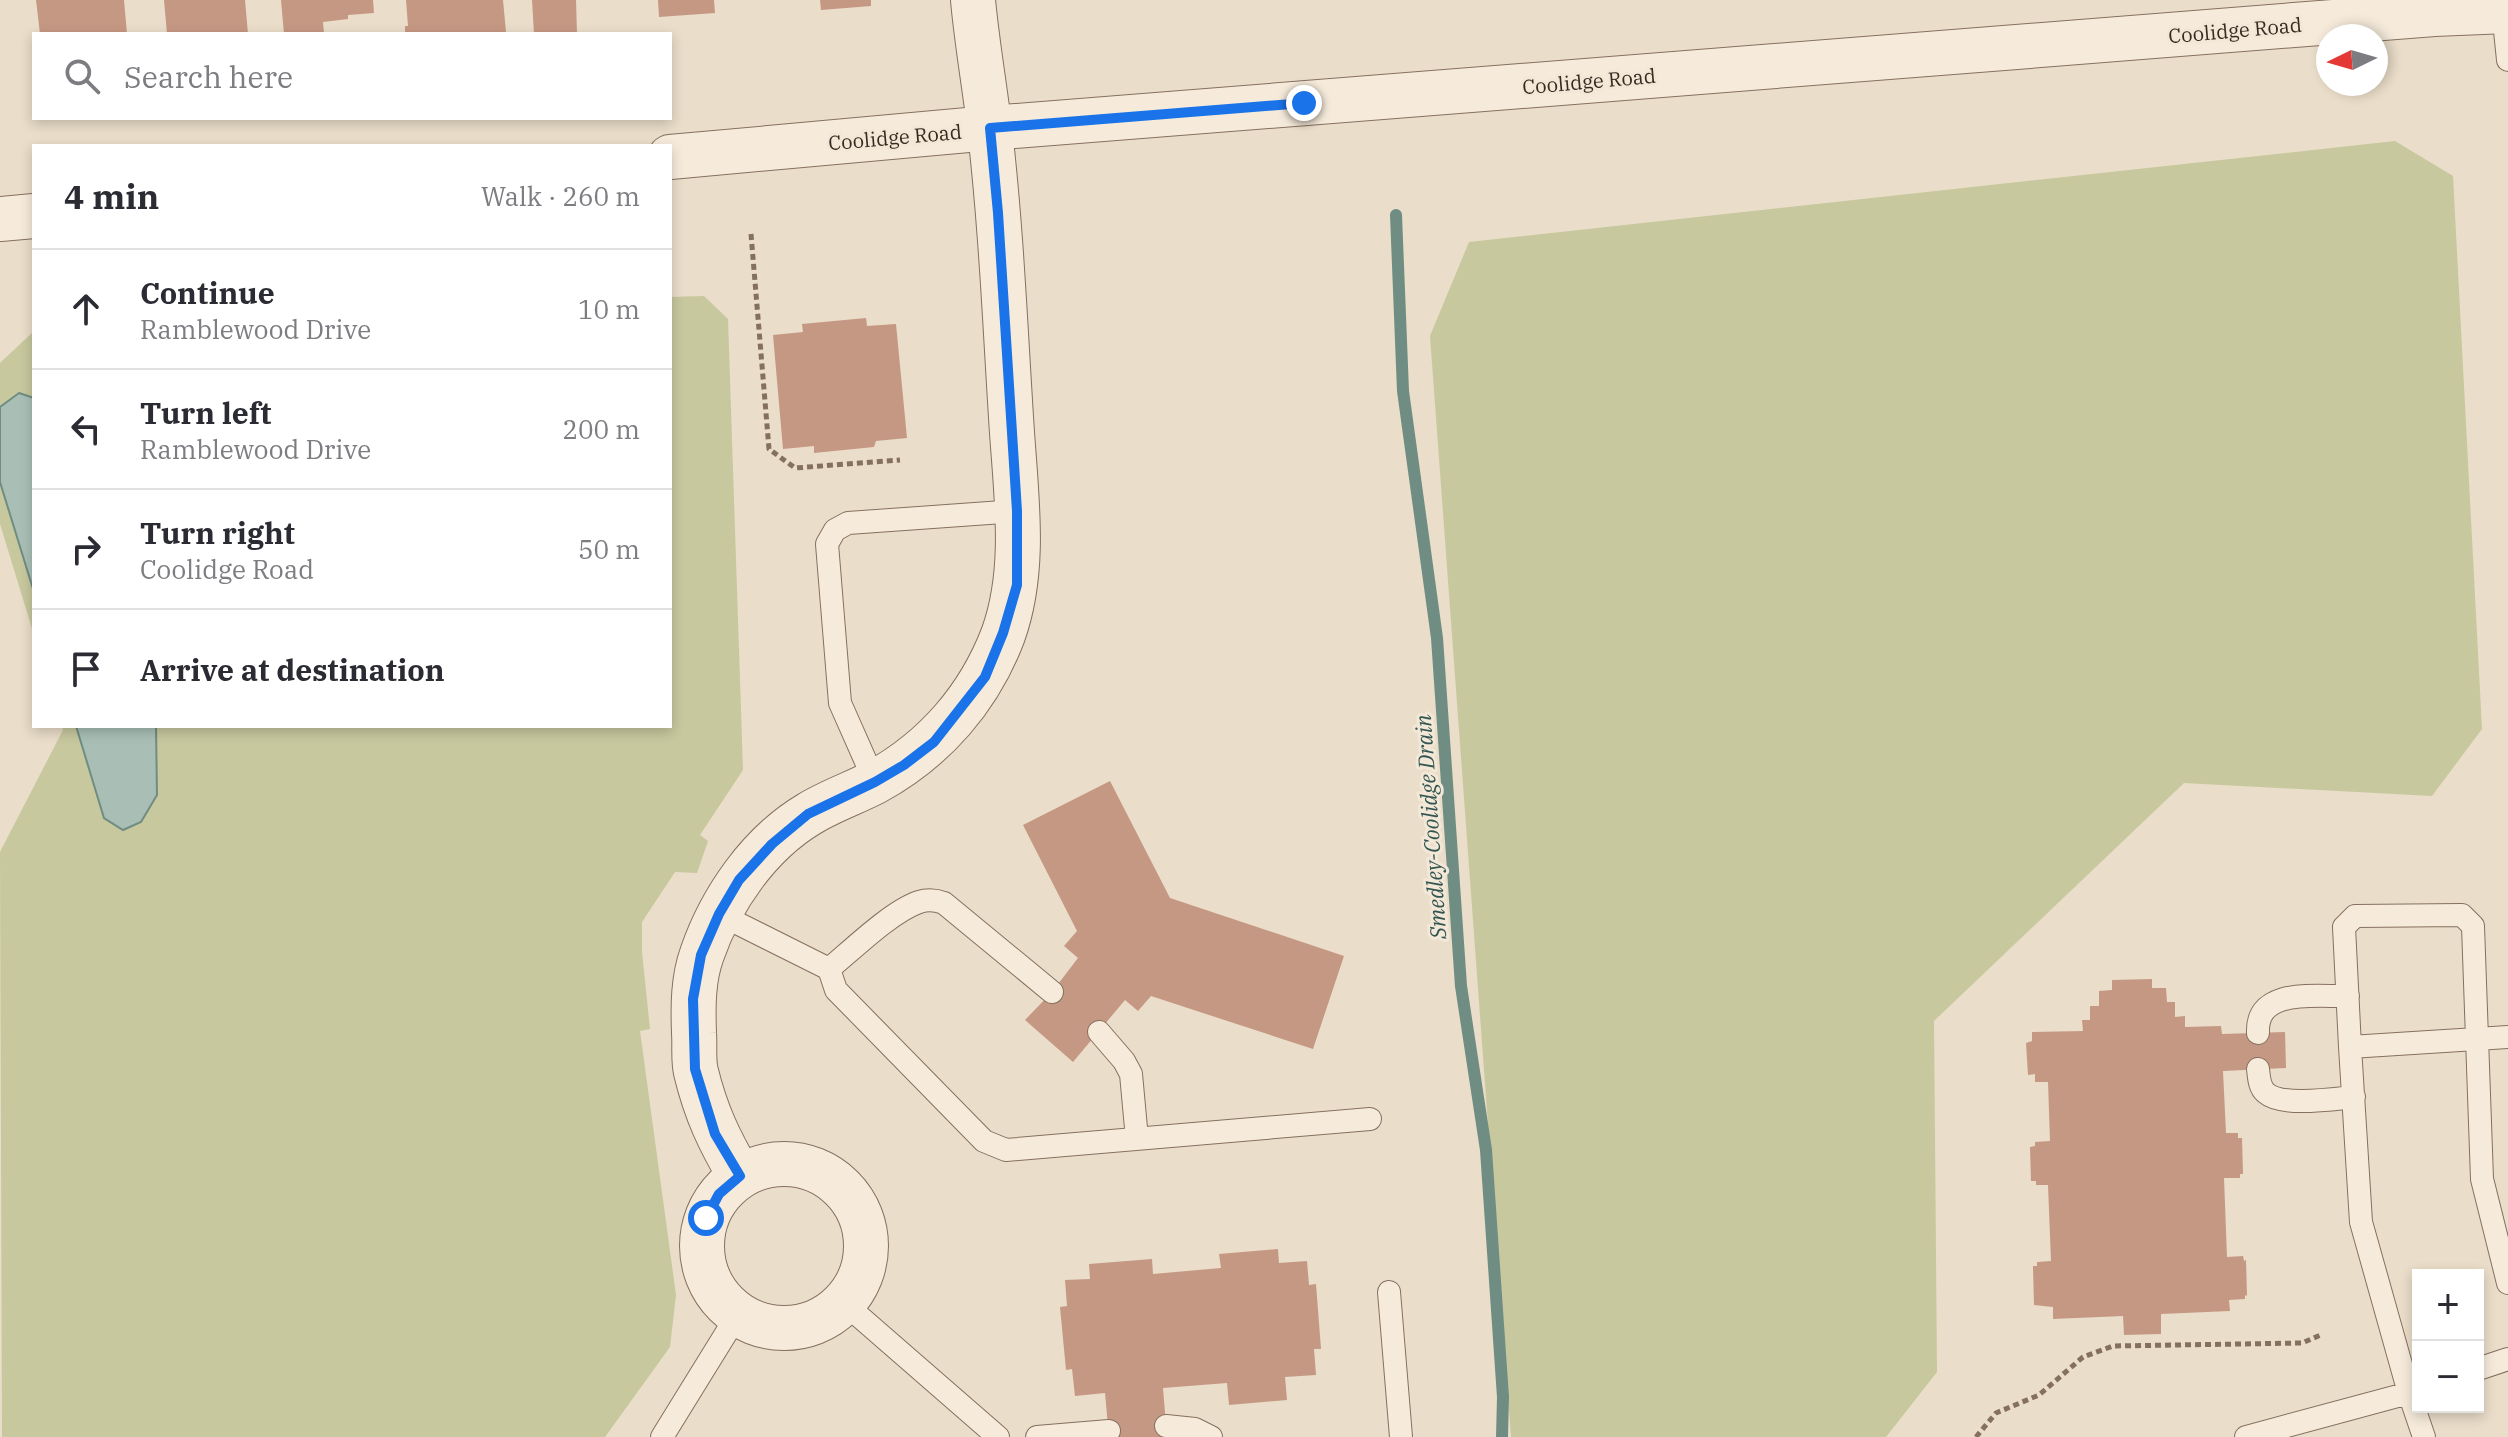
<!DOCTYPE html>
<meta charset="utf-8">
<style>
body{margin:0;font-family:"IBM Plex Serif",serif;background:#f2f2f3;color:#2b2b33}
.controls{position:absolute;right:24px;bottom:24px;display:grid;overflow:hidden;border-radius:0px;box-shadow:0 4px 12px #0003}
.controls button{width:72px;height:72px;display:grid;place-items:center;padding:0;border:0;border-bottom:2px solid #e1e1e2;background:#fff;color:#2b2b33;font:40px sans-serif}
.compass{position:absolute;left:2316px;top:24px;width:72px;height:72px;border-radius:50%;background:#fff;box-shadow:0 4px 12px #0003;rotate:265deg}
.stop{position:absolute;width:24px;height:24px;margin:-18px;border:6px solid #1a73e8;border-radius:50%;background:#fff}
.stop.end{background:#1a73e8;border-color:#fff;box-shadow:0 2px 8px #0008}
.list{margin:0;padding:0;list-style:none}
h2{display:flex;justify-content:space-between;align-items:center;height:104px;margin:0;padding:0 32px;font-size:34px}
h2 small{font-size:26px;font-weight:400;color:#7c7c81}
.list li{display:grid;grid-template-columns:52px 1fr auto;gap:24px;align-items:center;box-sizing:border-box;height:120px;padding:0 32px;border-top:2px solid #e1e1e2}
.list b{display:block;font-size:30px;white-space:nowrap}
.list p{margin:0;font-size:26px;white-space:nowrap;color:#7c7c81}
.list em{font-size:26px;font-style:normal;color:#7c7c81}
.icon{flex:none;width:44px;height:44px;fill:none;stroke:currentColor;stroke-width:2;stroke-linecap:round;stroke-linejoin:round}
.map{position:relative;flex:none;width:2508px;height:1437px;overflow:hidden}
.search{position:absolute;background:#fff;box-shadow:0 4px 12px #0003;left:32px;top:32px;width:640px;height:88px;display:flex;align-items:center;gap:20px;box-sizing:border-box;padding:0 28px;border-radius:0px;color:#7c7c81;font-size:30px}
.panel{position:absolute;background:#fff;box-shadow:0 4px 12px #0003;left:32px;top:144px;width:640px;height:584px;border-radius:0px}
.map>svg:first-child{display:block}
</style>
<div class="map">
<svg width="2508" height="1437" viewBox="0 0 2508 1437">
<rect width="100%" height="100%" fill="#eaddc9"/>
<path fill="#c7c89e" d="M2395,141L2453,176L2482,729L2432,796L2184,783L1934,1021L1937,1372L1886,1437H1511L1430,336L1469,242Z
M704,296L728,319L743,770L700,835L708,841L697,873L675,872L642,922V952L650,1029L640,1031L676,1295L670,1347L605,1437H2L0,852L63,730L62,726H670V297Z
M34,331V635L0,524V363Z"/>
<path fill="#a9bfb6" stroke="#708d83" stroke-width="2" d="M19,393L34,398V592L0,482V407Z
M76,726H156L157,795L141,822L123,830L104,818Z"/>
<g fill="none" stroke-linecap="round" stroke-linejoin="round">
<path stroke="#708d83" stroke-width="12" d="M1396,215L1403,391L1437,638L1461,986L1486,1150L1503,1397L1502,1437"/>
</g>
<path fill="#c59883" d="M36,0H124L127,34H40Z
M164,0H245L248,34H167Z
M281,0H373L374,13L348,15V19L323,22L324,34H284Z
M406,0H503L506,32L405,33V26H408Z
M532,0H576L577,34H534Z
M658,0H714L715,13L659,17Z
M820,0H871V6L821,10Z
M866,318L867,326L896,324L907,438L876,441L874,447L814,453V446L783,449L773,335L803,332L802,324Z
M1110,781L1170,898L1344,956L1313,1049L1151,996L1138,1011L1125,1000L1073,1062L1025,1020L1052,992L1078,958L1064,946L1077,931L1023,825Z
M2152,979V988H2166L2167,1002H2175V1017L2185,1016V1027L2221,1026L2222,1034L2285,1032L2286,1068L2223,1071L2226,1133H2238V1138H2242L2243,1174H2240V1178H2224L2227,1257L2243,1256L2244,1261L2246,1260L2247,1296L2245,1295V1299L2229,1300L2230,1311L2161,1314V1334L2124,1335L2123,1316L2053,1319V1307L2034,1305L2033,1266H2037V1262L2051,1261L2048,1185H2036V1181H2031L2030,1147L2035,1146V1142L2050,1141L2048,1082H2035V1074L2028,1075L2026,1043L2032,1041V1032L2083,1031L2082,1020H2090V1006H2099V991L2112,990V980Z
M1278,1249L1279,1263L1307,1261L1309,1285L1316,1284L1321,1349H1314L1316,1375L1285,1377L1287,1400L1229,1405L1227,1383L1163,1388L1167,1437H1109L1105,1393L1075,1396L1072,1369L1066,1370L1060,1307L1067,1306L1065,1280L1090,1279L1089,1264L1152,1259L1153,1274L1221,1268L1219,1254Z"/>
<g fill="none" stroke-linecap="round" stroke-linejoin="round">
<g stroke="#85705f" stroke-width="24">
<path id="service" d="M2503,11L2508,60
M875,782L840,703L827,544L835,530L848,523L1017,511
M719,914L829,969L836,990L984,1141L1006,1150L1370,1119
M829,969C853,949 892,911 919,902C928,899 936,900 944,903L1052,992
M1099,1032L1124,1061L1131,1074L1137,1139
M2258,1033C2256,987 2316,997 2348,996
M2350,1047L2344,927L2355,916L2462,915L2473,926L2482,1179L2508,1283
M2258,1069C2259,1077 2259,1087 2266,1093C2282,1107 2333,1099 2354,1097
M1389,1292L1401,1437
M844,1303L998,1437
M2478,1369L2508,1359
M2418,1390L2409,1393L2361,1222L2350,1047L2508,1037
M1166,1426L1195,1429L1211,1437
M662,1437L738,1314
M1037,1437L1109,1431
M2246,1437L2409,1393L2424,1437"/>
</g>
<g stroke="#85705f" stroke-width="46">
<path id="minor" d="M702 1246a82 82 0 1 1 164 0a82 82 0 1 1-164 0Z
M740,1176C719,1140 706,1113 696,1072C693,1060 695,1046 694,1033C693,1006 693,979 702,954C721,899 759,844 809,814C830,801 854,793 875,782C935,749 979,698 1003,635C1028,566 1015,489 1011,417C1005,322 1001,227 990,132C985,88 977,44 973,0"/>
</g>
<g stroke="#85705f" stroke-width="46">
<path id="tertiary" d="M670,157L990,128L2434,14L2508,11
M0,219L34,216"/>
</g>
<path stroke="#85705f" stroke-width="5" stroke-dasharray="6 4" stroke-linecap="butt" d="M751,234L769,449L795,468L900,460
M1976,1437L1996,1413L2039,1395L2083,1357L2113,1346L2302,1343L2323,1334"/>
<use href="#service" stroke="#f6ebdb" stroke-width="22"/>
<use href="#minor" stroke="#f6ebdb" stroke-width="44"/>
<use href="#tertiary" stroke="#f6ebdb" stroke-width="44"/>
</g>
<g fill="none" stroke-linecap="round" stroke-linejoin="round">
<path stroke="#1a73e8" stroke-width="10" d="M706,1218L719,1194L740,1176L715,1134L695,1069L693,999L701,955L719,914L739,880L772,844L808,814L875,782L904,765L934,742L985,677L1003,633L1017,585V511L998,213L990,128L1304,103"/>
</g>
<g text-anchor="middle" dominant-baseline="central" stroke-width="6" stroke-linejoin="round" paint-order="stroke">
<g font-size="20" fill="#372a21" stroke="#f3e8d8">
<text transform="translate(2235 30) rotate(-5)">Coolidge Road</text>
<text transform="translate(1589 81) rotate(-5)">Coolidge Road</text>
<text transform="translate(895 137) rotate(-5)">Coolidge Road</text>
</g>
<g font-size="22" font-style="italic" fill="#32554f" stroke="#f3e8d8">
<text transform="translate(1430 827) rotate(-94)">Smedley-Coolidge Drain</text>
</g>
</g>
</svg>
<div class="controls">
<button>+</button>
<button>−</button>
</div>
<svg class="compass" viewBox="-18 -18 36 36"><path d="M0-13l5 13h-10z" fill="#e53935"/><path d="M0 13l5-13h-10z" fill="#7c7c81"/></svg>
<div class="stop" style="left:706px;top:1218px"></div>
<div class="stop end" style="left:1304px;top:103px"></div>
<div class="search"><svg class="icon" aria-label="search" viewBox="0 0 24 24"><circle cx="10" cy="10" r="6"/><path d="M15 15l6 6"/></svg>Search here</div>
<section class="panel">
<h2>4 min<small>Walk · 260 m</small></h2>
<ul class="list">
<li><svg class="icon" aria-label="ahead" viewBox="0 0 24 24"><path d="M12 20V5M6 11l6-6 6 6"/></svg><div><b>Continue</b><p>Ramblewood Drive</p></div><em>10 m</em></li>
<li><svg class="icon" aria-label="left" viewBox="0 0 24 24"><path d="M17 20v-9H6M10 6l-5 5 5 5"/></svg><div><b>Turn left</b><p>Ramblewood Drive</p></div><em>200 m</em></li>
<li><svg class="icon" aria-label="right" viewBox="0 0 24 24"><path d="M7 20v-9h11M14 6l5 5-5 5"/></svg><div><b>Turn right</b><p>Coolidge Road</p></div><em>50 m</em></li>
<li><svg class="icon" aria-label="arrive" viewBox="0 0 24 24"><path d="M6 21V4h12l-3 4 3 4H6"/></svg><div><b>Arrive at destination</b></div></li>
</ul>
</section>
</div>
